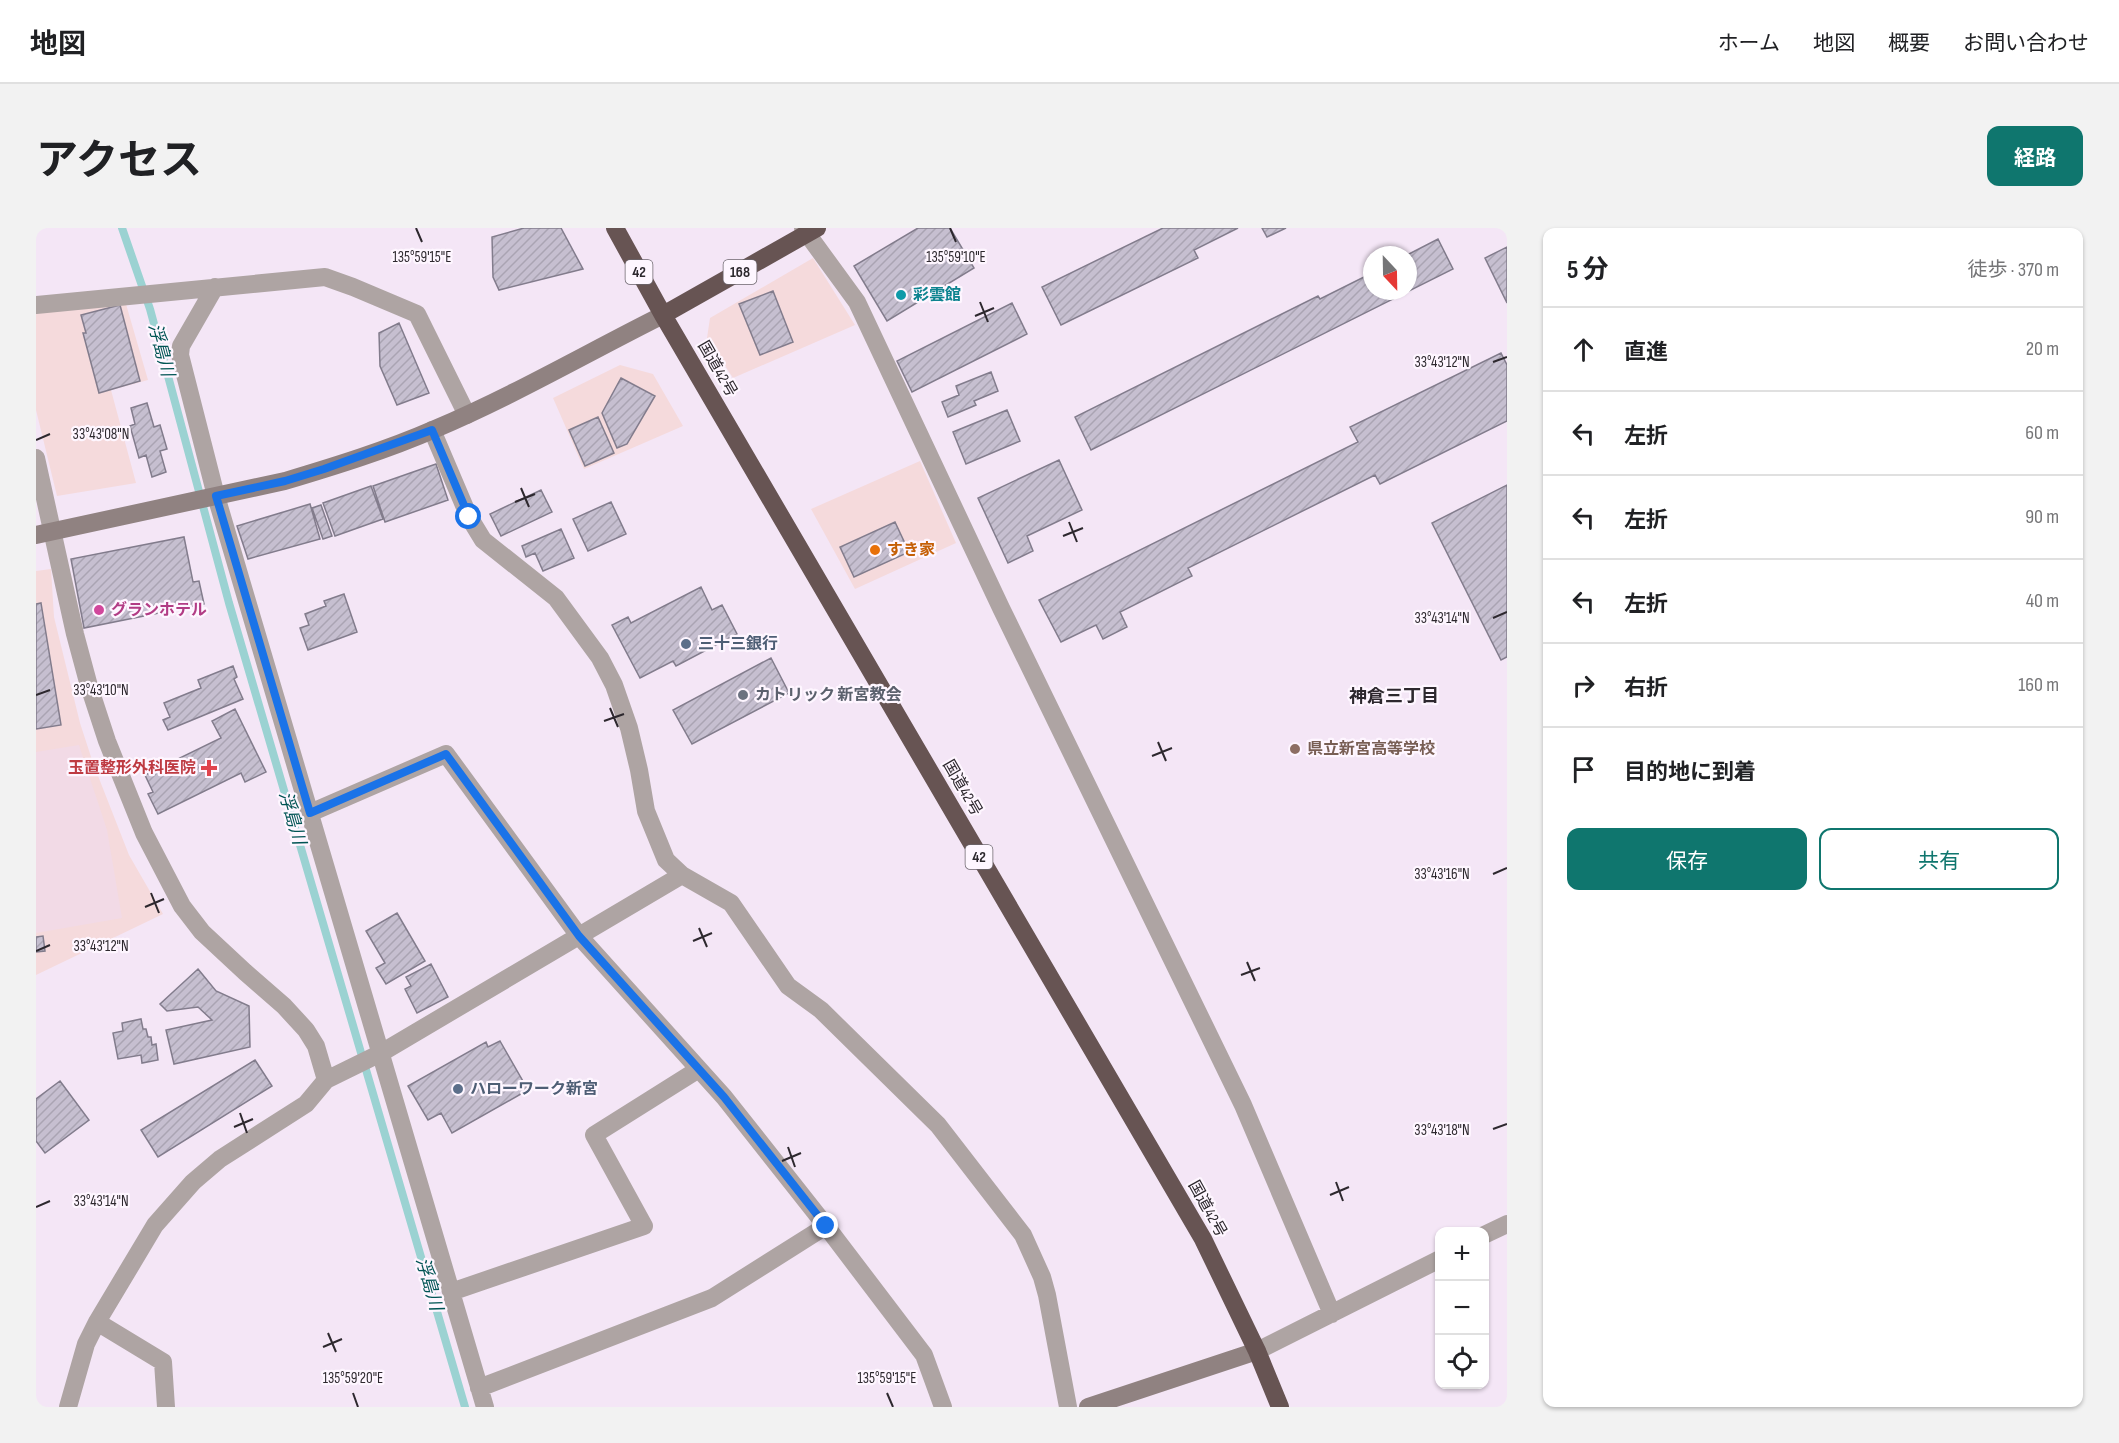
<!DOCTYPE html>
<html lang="ja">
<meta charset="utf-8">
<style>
body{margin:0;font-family:"Sofia Sans Condensed","Noto Sans JP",sans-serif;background:#f2f2f2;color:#202124}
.controls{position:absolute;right:18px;bottom:18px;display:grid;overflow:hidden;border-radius:12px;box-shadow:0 2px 4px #0004}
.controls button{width:54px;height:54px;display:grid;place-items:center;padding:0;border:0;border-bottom:2px solid #e0e0e0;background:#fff;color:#202124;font:30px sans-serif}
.compass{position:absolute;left:1327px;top:18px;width:54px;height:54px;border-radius:50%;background:#fff;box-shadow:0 2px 4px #0004;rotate:158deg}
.stop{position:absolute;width:18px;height:18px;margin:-14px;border:4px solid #1a73e8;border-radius:50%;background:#fff}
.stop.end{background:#1a73e8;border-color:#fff;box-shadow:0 2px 6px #0008}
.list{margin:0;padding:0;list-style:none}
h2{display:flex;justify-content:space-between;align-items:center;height:78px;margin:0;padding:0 24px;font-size:26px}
h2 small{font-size:20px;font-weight:400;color:#757577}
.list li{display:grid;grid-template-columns:39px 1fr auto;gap:18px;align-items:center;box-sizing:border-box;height:84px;padding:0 24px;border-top:2px solid #e0e0e0}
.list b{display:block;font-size:22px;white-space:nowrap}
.list em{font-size:20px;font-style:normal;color:#757577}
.actions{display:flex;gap:12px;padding:18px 24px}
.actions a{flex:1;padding:14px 0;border:2px solid #0f766e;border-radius:12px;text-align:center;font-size:21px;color:#0f766e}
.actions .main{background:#0f766e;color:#fff}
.icon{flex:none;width:33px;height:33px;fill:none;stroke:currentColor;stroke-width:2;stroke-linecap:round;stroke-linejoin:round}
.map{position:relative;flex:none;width:1471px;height:1179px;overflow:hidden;border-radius:12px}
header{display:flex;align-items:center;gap:36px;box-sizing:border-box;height:84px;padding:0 30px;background:#fff;border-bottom:2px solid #e0e0e0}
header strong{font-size:28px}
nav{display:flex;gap:33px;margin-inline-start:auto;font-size:21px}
.intro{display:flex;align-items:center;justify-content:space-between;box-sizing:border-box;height:144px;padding:0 36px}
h1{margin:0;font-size:42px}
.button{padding:15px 27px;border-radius:12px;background:#0f766e;color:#fff;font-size:21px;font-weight:700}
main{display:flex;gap:36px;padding:0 36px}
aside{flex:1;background:#fff;border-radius:12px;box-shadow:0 2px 4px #0004}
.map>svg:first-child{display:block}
</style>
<header>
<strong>地図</strong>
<nav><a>ホーム</a><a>地図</a><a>概要</a><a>お問い合わせ</a></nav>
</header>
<div class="intro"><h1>アクセス</h1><a class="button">経路</a></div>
<main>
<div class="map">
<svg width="1471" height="1179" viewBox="0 0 1471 1179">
<defs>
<pattern id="building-hatch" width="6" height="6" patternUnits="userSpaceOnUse" patternTransform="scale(1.5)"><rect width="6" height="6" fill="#c6bfd0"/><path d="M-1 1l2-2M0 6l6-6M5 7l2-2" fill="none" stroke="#aaa4b3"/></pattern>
</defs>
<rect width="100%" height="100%" fill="#f4e6f6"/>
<path fill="#f5dadc" d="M777,30L819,97L697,150L671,110L674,90Z
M90,76L112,152L75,162L100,255L21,268L0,182V83Z
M584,137L617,146L647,198L548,241L517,170Z
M884,233L920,315L819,361L775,281Z
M15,341L18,389L44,495L57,535L93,627L127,686L0,747V343Z"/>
<path fill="#f2dae6" d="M43,517L71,602L86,690L0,705V524Z"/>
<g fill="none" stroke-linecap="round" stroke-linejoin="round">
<path stroke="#9bd2d2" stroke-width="8" d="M86,0L114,81L193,375L429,1179"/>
</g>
<path fill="url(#building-hatch)" stroke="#827c8c" stroke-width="1.5" d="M488,0H525L547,41L463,62L457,49L456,9Z
M882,0H914L938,40L851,93L818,38Z
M1127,0H1202L1158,22L1162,30L1025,97L1006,59Z
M1226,0H1250L1231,9Z
M1402,11L1417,41L1055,222L1039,189L1282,68L1284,71L1336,45V63H1372L1371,27Z
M1471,19V75L1449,30Z
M737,63L757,114L724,127L703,76Z
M976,75L991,106L876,164L861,133Z
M84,77L104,153L63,165L47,105H50L45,87Z
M363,95L393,165L361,177L344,138L343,105Z
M1465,125L1471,137V193L1344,256L1339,247L1152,340L1156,348L1084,384L1091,399L1067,411L1060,397L1025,414L1003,372L1322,214L1314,199Z
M955,144L962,163L938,173L940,177L912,189L906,174L923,167L920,158Z
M585,150L619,168L591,216L581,220L566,185Z
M111,175L118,199L124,197L131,221L124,223L130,244L116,249L110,227L103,230L94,198L99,196L95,180Z
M971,182L984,213L930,236L917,204Z
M562,189L578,225L549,238L533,202Z
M1023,232L1046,282L991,308L997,323L972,335L942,270Z
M400,236L412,272L349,294L337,258Z
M1471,257V429L1465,432L1396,295Z
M335,258L347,291L299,308L287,275Z
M505,262L516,284L465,308L454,286Z
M575,274L590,306L552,323L537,291Z
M274,276L284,311L212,331L201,298Z
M285,277L296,308L287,311L276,280Z
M859,294L873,324L818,349L804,319Z
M525,301L538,330L507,343L499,325L490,329L486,318Z
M148,309L157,354L163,353L168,376L48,400L35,331Z
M665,359L676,382L686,377L701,406L640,438L637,433L604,450L576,397L592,389L595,395Z
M308,366L321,404L272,422L264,400L273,397L269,386L290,378L288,373Z
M5,375L25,497L0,501V376Z
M735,430L753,465L656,516L637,482Z
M197,438L201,449L198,451L207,471L132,502L127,492L134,489L128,475L165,460L162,452Z
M199,481L230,544L209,554L205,545L122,586L112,566L117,564L109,547L185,510L176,493Z
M361,685L389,733L350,756L340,740L349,735L330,703Z
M7,708L9,723L0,724V709Z
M395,736L412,769L381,785L369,761L375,758L370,749Z
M162,741L180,763L213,778L214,819L138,836L130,802L176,792L162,779L131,783L124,776Z
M105,791L107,801H110L112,809H115L116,817L120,816L122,832L106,835L105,827L82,831L77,805L87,803L86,795Z
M464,813L492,862L416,905L405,885L392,892L372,858L450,814L452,819Z
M219,832L236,858L122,929L105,902Z
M24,853L53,892L9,925L0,913V871Z"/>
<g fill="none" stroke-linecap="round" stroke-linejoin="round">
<path stroke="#aea4a3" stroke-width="18" d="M767,0L821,74L965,380L1207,877L1296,1086
M179,59L145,118L144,127L180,268L449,1179
M0,77L289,49L317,59L381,86L431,187
M396,202L433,289L447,312L520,370L564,430L578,457L593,500L603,542L610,583L630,632L646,647L695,675L752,758L785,782L902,897L987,1007L1006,1049L1011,1067L1032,1179
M0,230L39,406L53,458L71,513L108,605L146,678L166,704L209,744L248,778L270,802L280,818L290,852
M274,585L410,526L543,708L688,869L790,998L888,1127L907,1179
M1448,1007L1471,996
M415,1064L608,998L558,907L663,841
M61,1094L127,1134L130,1179
M1221,1123L1404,1031
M443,1160L676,1070L790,998
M32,1179L50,1116L61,1094L119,997L157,954L184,931L270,876L290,852L345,825L646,647"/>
<path stroke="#908281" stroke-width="18" d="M0,307L249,253C299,238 351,222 399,201C477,168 551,125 627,87
M1052,1179L1221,1123"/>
<path stroke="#675453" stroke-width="18" d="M579,0L627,87L1167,1011L1221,1123L1244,1179
M627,87L781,0"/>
</g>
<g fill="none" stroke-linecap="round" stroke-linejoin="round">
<path stroke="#1a73e8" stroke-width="8" d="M433,289L396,202L288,241L249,253L180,268L274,585L410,526L543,708L688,869L790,998"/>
</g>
<path fill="none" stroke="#2d282e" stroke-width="2" d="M380,0L386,14M914,0L920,14M944,74L952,94M939,88L958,80M1457,134L1471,129M0,212L14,206M485,260L493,279M479,274L499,266M1033,294L1041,314M1027,308L1047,300M1457,390L1471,384M0,467L14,462M574,480L582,499M568,493L588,486M1122,514L1130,533M1116,528L1136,520M1457,646L1471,640M115,665L123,685M109,679L128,671M663,700L671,719M657,713L676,705M0,723L14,717M1211,734L1219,753M1205,747L1224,740M204,885L211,905M198,899L217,891M1457,901L1471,896M752,919L759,939M746,933L765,925M1300,954L1307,973M1294,967L1313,959M0,979L14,973M292,1105L300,1124M287,1119L306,1111M317,1165L322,1179M851,1165L857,1179"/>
<circle fill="#0f9aa8" stroke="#fef6ff" stroke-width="2" cx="865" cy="67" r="6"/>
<circle fill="#e8710a" stroke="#fef6ff" stroke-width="2" cx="839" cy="322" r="6"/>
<circle fill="#d1479c" stroke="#fef6ff" stroke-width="2" cx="63" cy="382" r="6"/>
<g fill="#5c6f8a" stroke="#fef6ff" stroke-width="2">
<circle cx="650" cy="416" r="6"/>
<circle cx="422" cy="861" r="6"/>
</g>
<circle fill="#6b7280" stroke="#fef6ff" stroke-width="2" cx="707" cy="467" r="6"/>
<circle fill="#8d6e63" stroke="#fef6ff" stroke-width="2" cx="1259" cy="521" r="6"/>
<path fill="#e0444e" stroke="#fef6ff" stroke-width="2" d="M170 531h6v6h6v6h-6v6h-6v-6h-6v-6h6z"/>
<g text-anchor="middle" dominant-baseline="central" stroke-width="4.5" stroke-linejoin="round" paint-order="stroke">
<g fill="#fef6ff" stroke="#6c666d" stroke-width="1.5">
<rect x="589.5" y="32" width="27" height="24" rx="4.5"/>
<rect x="687.5" y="32" width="33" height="24" rx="4.5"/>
<rect x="929.5" y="617" width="27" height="24" rx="4.5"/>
</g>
<g font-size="15" font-weight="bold" fill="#2d282e">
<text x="603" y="44">42</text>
<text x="704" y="44">168</text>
<text x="943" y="629">42</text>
</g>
<g font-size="16" font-weight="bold" fill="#0d838f" stroke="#fef6ff" text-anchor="start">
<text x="877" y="67">彩雲館</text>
</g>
<g font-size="16" fill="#2d282e" stroke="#fef6ff">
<text transform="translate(681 141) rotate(60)">国道42号</text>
<text transform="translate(926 560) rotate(60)">国道42号</text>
<text transform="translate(1171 981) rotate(61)">国道42号</text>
</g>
<g font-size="16" font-weight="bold" fill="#c56008" stroke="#fef6ff" text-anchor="start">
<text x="851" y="322">すき家</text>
</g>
<g font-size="16" font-weight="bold" fill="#b23c85" stroke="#fef6ff" text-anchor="start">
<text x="75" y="382">グランホテル</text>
</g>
<g font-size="16" font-weight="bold" fill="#4e5e75" stroke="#fef6ff" text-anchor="start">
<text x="662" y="416">三十三銀行</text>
<text x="434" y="861">ハローワーク新宮</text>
</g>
<g font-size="16" font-weight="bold" fill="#5b616d" stroke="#fef6ff" text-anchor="start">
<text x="719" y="467">カトリック 新宮教会</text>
</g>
<g font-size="16" font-weight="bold" fill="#785e54" stroke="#fef6ff" text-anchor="start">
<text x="1271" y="521">県立新宮高等学校</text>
</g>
<g font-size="16" font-weight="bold" fill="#be3a42" stroke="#fef6ff" text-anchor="end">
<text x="160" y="540">玉置整形外科医院</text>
</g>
<g font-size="18" font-style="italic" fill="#005454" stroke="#fef6ff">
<text transform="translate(125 122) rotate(75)">浮島川</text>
<text transform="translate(256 590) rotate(74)">浮島川</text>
<text transform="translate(393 1056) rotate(74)">浮島川</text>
</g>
<g font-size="18" font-weight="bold" fill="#2d282e" stroke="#fef6ff">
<text x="1358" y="468">神倉三丁目</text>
</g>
</g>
<g font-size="15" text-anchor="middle" fill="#2d282e" stroke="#fef6ff" stroke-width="4.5" stroke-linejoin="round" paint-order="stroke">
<text x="386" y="34">135°59'15"E</text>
<text x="920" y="34">135°59'10"E</text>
<text x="1406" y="139">33°43'12"N</text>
<text x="65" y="211">33°43'08"N</text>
<text x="1406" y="395">33°43'14"N</text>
<text x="65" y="467">33°43'10"N</text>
<text x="1406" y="651">33°43'16"N</text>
<text x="65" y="723">33°43'12"N</text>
<text x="1406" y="907">33°43'18"N</text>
<text x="65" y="978">33°43'14"N</text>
<text x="317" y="1155">135°59'20"E</text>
<text x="851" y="1155">135°59'15"E</text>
</g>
</svg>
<div class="controls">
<button>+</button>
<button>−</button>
<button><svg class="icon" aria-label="locate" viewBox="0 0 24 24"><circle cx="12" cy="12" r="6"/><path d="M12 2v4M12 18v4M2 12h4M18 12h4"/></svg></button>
</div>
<svg class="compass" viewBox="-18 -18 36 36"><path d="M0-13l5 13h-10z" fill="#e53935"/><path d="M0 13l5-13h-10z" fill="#757577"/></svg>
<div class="stop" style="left:433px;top:289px"></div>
<div class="stop end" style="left:790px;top:998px"></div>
</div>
<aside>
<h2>5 分<small>徒歩 · 370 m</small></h2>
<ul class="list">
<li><svg class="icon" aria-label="ahead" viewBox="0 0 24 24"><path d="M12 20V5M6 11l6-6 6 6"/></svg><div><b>直進</b></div><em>20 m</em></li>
<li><svg class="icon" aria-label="left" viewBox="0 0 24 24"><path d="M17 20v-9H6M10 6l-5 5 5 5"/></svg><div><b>左折</b></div><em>60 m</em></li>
<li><svg class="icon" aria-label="left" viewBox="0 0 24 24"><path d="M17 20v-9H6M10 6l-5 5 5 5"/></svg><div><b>左折</b></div><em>90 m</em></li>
<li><svg class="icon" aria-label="left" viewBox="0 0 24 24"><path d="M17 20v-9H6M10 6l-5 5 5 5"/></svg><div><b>左折</b></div><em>40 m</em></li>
<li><svg class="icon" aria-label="right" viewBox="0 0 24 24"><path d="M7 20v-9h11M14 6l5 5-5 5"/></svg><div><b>右折</b></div><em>160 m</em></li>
<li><svg class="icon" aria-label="arrive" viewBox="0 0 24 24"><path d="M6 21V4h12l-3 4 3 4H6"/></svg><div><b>目的地に到着</b></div></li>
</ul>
<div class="actions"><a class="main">保存</a><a>共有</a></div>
</aside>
</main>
